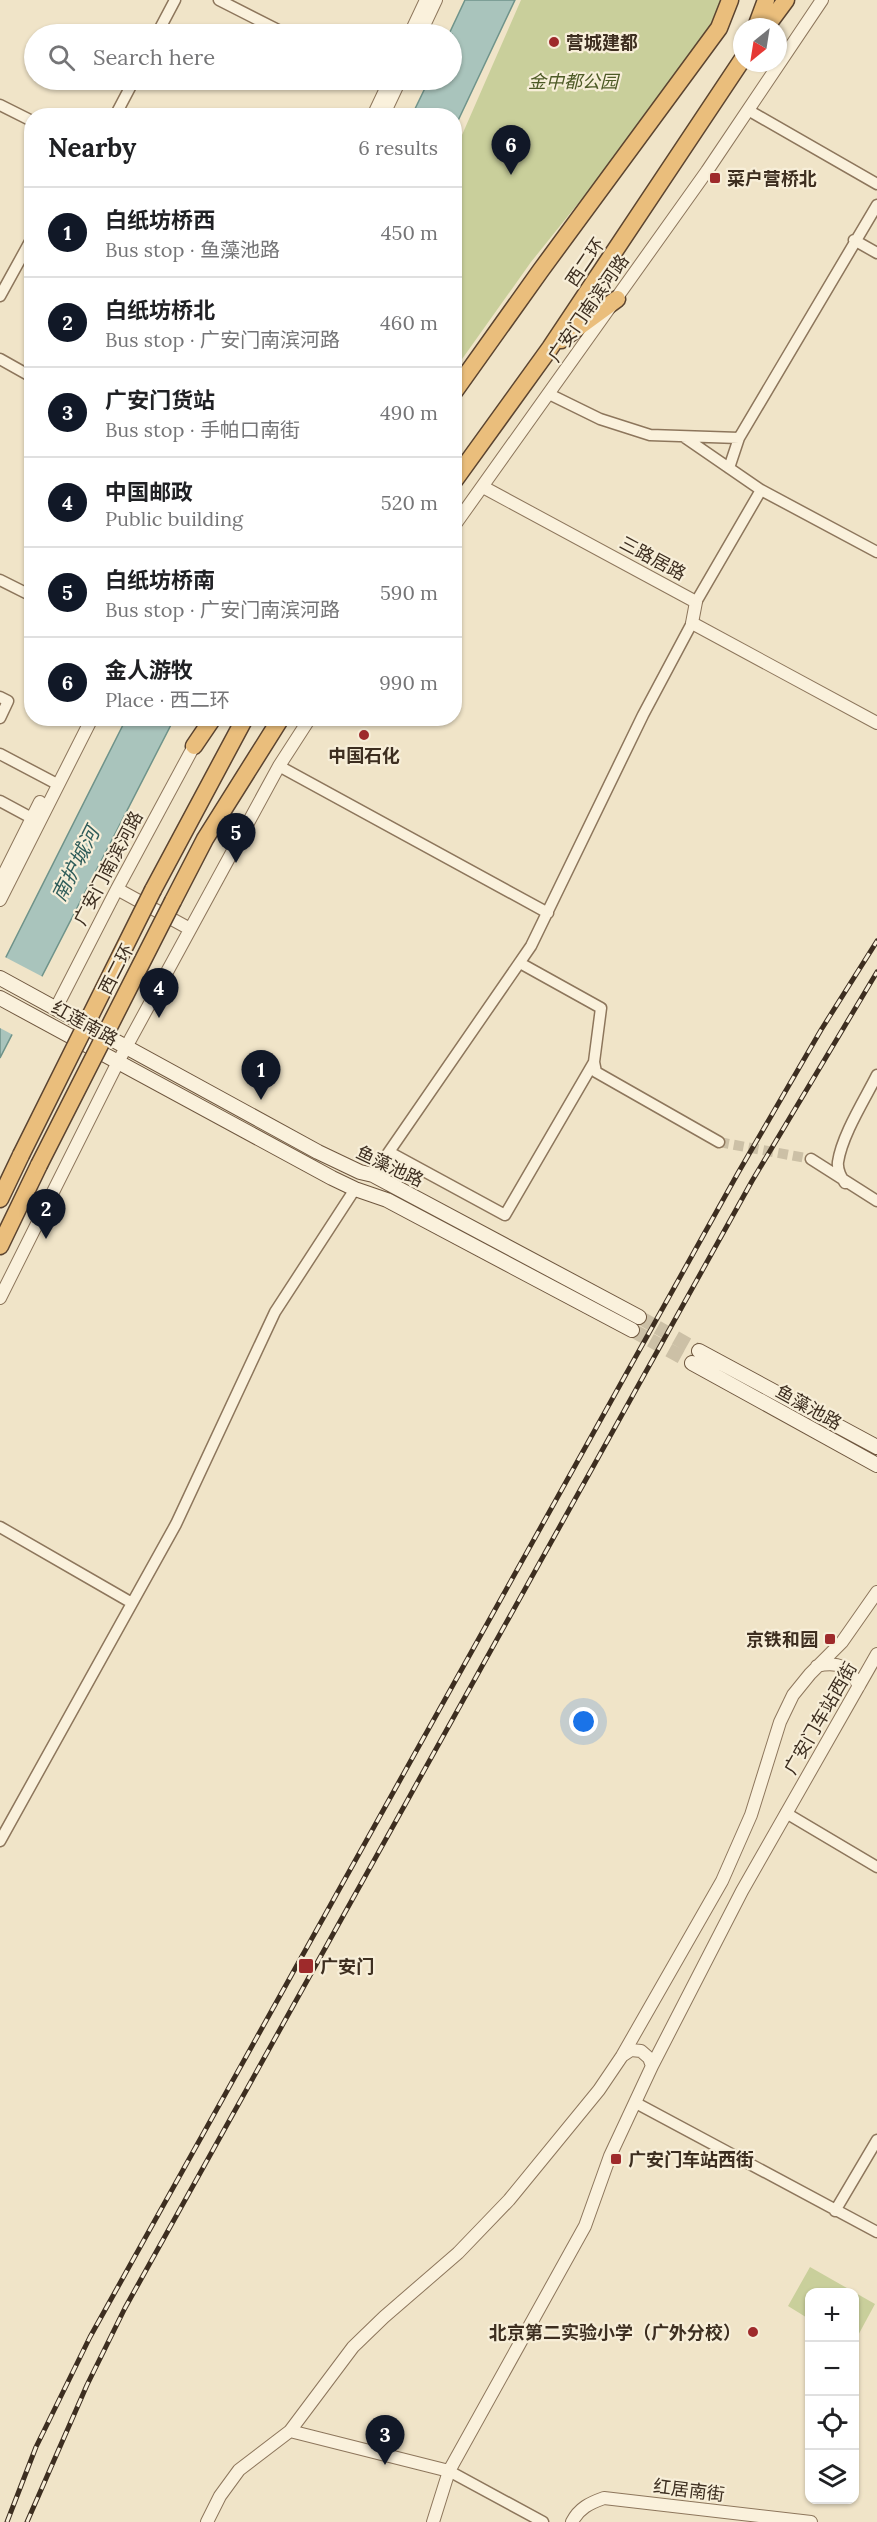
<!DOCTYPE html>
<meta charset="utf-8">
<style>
body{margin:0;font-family:Lora,"Noto Sans SC",serif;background:#f2f2f2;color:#202124}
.controls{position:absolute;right:18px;bottom:18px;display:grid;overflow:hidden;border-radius:12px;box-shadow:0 2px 4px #0004}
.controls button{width:54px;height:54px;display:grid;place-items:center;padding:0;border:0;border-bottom:2px solid #e0e0e0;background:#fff;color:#202124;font:30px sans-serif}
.compass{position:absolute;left:733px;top:18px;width:54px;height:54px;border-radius:50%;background:#fff;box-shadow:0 2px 4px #0004;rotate:210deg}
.you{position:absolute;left:584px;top:1722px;width:21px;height:21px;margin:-15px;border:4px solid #fff;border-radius:50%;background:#1a73e8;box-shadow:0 0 0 9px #1a73e833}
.badge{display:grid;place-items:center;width:39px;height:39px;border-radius:50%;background:#111827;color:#fff;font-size:20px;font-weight:700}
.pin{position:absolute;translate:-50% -50px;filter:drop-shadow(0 2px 3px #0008)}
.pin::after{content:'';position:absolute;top:32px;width:21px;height:18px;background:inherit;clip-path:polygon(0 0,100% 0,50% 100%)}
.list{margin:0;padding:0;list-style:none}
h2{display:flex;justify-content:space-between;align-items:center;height:78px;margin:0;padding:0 24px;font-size:26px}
h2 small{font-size:20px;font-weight:400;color:#757577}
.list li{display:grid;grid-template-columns:39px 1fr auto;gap:18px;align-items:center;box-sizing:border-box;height:90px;padding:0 24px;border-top:2px solid #e0e0e0}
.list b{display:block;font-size:22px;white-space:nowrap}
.list p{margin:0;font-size:20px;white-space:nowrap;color:#757577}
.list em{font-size:20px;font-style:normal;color:#757577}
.icon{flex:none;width:33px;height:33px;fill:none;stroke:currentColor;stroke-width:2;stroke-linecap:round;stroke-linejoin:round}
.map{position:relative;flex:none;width:877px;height:2522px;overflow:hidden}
.search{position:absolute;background:#fff;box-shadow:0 2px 4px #0004;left:24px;top:24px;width:438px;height:66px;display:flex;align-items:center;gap:15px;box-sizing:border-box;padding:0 21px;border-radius:33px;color:#757577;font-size:22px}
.panel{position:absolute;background:#fff;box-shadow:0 2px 4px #0004;left:24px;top:108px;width:438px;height:618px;border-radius:24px}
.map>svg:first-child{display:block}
</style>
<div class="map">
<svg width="877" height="2522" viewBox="0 0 877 2522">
<rect width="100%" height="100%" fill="#f0e4c8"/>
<path fill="#c9cf9b" d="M521,0H730L719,28L531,262L455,369V151Z
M810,2267L875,2304L855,2341L854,2292H810L809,2319L788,2306Z"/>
<path fill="#a9c4bc" stroke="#6f938a" stroke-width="1.5" d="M465,0H515L455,127L454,116L412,115L429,80H452V34H449Z
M126,719H174L0,1058V969Z"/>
<path fill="#f0e4c8" d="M3,956L45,978L15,1036L0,1028V962Z"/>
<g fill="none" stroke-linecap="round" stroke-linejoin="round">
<path stroke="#ccc0a6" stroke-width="10" stroke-dasharray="10 5" stroke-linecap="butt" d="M719,1142L811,1159"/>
<path stroke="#ccc0a6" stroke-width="14" stroke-dasharray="14 7" stroke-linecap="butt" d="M639,1317L699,1351
M632,1330L692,1363"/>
<g stroke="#8d765c" stroke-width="13">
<path id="minor" d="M219,0L286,34
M157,34L175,0
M374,80L394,90
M0,105L32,121
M748,110L877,184
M115,116L134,80
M854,240L877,253
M0,296L32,238
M0,359L32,377
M549,394L600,419L650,435L739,438L877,205
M684,437L761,490L877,552
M729,468L739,438
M0,580L32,596
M696,602L761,490
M0,697L8,701L0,718
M0,754L57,784
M279,766L548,913
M0,801L39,822
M520,963L601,1008L594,1062L596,1072L719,1142
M389,1152L505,1215L594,1062
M811,1159L877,1201
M373,1175L531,946L643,715L692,623
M845,1183C841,1177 837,1170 838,1162C842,1135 865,1099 877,1075
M0,1527L132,1603
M786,1813L877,1867
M0,1841L176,1524L275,1312L355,1189
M636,2103L877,2232
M835,2211L877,2140
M449,2471L543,2522"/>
</g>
<g stroke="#8d765c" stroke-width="14">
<path id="tertiary" d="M410,34L426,0
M420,34L436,0
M373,116L390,80
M383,116L400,80
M483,487L696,602L692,623L877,723
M454,526L707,171L822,0
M0,882L40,802
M117,889L190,929
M0,900L92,718
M56,1008L117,889L194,746
M0,1298L118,1062L279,766L310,718
M817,1666C839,1661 849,1667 859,1686
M622,2056L631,2050L641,2051L649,2058L652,2066
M290,2431L449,2471
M207,2522L220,2496L239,2470L290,2431L353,2347L384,2317L458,2253L509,2200L599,2090L622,2056L722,1881L751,1815L780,1722L793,1695L810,1674L842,1642L877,1592
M433,2522L449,2471L585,2226L610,2156L652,2066L742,1891L877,1654
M572,2522C579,2508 590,2503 604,2498L811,2522"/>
</g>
<g stroke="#6f573f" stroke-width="16">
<path id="secondary" d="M0,978L318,1152L360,1172L373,1175L639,1317
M0,998L332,1178L355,1189L387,1200L632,1330
M699,1351L877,1447
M692,1363L877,1465"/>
</g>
<g stroke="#5b4430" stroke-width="19">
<path id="trunk" d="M756,27L766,0
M766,27L786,0
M561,340L617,299
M454,392L541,270L719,28L730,0
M454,481L550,348L742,60
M194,746L213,718
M153,890L245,718
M173,901L205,839L281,718
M0,1199L21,1155
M0,1246L39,1165"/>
</g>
<use href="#minor" stroke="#faf1dc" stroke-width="10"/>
<use href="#tertiary" stroke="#faf1dc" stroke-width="12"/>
<use href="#secondary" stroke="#faf1dc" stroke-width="14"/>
<use href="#trunk" stroke="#eabe7c" stroke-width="16"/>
<g stroke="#3d2e20" stroke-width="5">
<path id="rail" d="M7,2522L36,2447L90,2337L738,1173L821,1030L877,941
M27,2522L87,2385L125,2308L752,1181L877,972"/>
</g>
<use href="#rail" stroke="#f7eed8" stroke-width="3" stroke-dasharray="9" stroke-linecap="butt"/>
<g stroke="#5b4430" stroke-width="19" stroke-linecap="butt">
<path id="trunk-bridge" d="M21,1155L153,890
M39,1165L173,901"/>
</g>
<use href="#trunk-bridge" stroke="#eabe7c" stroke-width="16"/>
</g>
<g fill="#9e2a2b" stroke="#f7eed8" stroke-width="2">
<circle cx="554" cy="42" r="6"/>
<rect x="709" y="172" width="12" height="12" rx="3"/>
<circle cx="364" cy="735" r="6"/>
<rect x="824" y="1633" width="12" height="12" rx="3"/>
<rect x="298" y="1958" width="16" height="16" rx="3"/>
<rect x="610" y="2153" width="12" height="12" rx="3"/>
<circle cx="753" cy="2332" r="6"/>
</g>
<g text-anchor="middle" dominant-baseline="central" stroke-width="4.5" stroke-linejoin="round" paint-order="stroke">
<g font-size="18" font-weight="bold" fill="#3d2e20" stroke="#f7eed8" text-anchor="start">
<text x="566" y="42">营城建都</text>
<text x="727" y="178">菜户营桥北</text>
<text x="364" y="755" text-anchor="middle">中国石化</text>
<text x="818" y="1639" text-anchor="end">京铁和园</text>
<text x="320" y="1966">广安门</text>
<text x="628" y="2159">广安门车站西街</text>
<text x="741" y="2332" text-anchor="end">北京第二实验小学（广外分校）</text>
</g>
<g font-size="18" font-style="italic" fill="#4d5a26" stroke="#f7eed8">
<text x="573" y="81">金中都公园</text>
</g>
<g font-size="18" fill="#3d2e20" stroke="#f7eed8">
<text transform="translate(585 262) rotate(-56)">西二环</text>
<text transform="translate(588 308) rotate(-55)">广安门南滨河路</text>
<text transform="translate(653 558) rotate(28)">三路居路</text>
<text transform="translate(108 868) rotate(-62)">广安门南滨河路</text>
<text transform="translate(116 969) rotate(-63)">西二环</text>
<text transform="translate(85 1023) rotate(29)">红莲南路</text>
<text transform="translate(390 1166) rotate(25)">鱼藻池路</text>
<text transform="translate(809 1407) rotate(29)">鱼藻池路</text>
<text transform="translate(820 1718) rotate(-60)">广安门车站西街</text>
<text transform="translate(689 2490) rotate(7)">红居南街</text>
</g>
<g font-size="20" font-style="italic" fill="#2f5d5a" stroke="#f7eed8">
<text transform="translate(75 864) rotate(-63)">南护城河</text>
</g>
</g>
</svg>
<div class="controls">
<button>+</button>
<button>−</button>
<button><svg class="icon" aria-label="locate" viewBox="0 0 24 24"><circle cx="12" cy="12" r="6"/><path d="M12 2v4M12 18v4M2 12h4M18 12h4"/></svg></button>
<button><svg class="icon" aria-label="layers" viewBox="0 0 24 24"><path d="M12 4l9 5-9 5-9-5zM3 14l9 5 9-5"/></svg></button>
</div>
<svg class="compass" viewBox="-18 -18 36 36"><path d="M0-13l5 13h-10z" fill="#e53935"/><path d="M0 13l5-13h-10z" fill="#757577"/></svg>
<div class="you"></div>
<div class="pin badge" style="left:261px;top:1100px">1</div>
<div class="pin badge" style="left:46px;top:1239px">2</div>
<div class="pin badge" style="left:385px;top:2465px">3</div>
<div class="pin badge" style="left:159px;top:1018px">4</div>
<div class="pin badge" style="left:236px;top:863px">5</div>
<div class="pin badge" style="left:511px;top:175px">6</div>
<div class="search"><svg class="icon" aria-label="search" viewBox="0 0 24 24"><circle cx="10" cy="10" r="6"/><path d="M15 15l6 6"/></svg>Search here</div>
<section class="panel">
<h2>Nearby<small>6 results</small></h2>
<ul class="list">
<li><span class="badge">1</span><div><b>白纸坊桥西</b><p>Bus stop · 鱼藻池路</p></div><em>450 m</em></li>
<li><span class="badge">2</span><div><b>白纸坊桥北</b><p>Bus stop · 广安门南滨河路</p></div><em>460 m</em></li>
<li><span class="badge">3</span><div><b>广安门货站</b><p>Bus stop · 手帕口南街</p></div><em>490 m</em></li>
<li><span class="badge">4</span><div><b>中国邮政</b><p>Public building</p></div><em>520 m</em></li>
<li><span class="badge">5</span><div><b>白纸坊桥南</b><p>Bus stop · 广安门南滨河路</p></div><em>590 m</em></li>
<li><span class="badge">6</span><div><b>金人游牧</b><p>Place · 西二环</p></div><em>990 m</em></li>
</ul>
</section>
</div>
